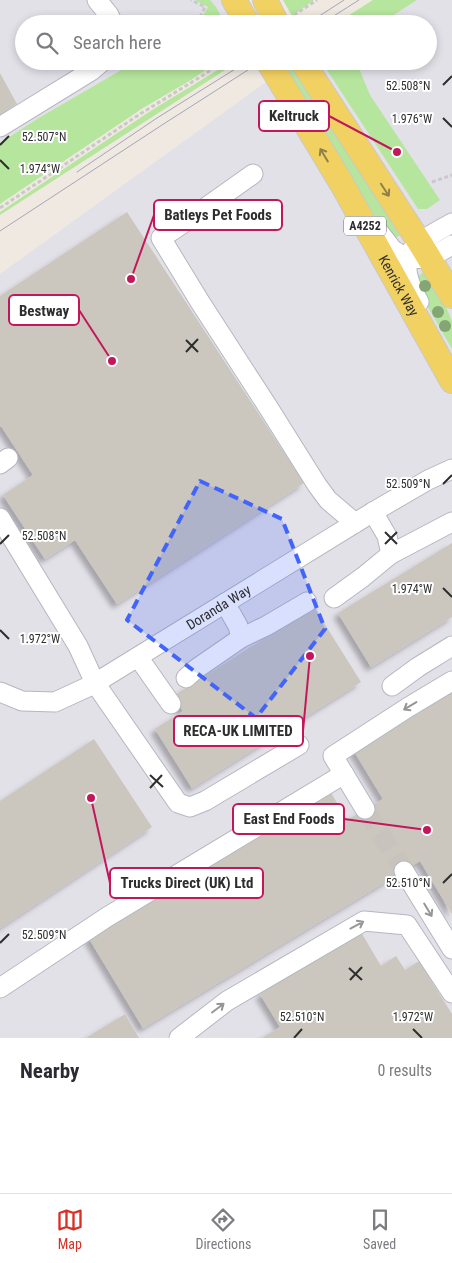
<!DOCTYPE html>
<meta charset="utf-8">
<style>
body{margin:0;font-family:"Roboto Condensed",sans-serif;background:#f7f7f7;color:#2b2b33}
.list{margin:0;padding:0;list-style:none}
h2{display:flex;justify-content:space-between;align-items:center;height:65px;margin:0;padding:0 20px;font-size:21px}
h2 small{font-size:16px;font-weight:400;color:#7c7c81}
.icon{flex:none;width:28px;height:28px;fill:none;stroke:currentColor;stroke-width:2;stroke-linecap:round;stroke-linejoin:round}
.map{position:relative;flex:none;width:452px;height:1038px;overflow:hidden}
.search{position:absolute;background:#fff;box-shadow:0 2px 8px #0003;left:15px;right:15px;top:15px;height:55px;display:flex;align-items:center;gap:12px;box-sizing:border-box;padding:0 18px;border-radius:28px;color:#7c7c81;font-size:19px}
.sheet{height:155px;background:#fff}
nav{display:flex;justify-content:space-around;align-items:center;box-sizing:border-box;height:70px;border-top:1px solid #e1e1e2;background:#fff;font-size:14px;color:#7c7c81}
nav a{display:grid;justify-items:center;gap:2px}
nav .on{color:#d93025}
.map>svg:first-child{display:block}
</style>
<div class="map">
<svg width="452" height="1038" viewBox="0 0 452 1038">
<defs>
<filter id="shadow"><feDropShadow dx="-4.5" dy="4.5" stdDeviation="2.5" flood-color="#0004"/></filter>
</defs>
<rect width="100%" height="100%" fill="#efe9e1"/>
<path fill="#e3e1e8" d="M0,0H234L248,24H213L201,19L194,24H24V61H132L128,66L37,119L0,143Z
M417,0H452V1038H0V274L295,61H428V24H380Z"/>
<path fill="#b6e59e" d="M195,0H210L216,7L225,24H194L201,19L208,7Z
M283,0H314L292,16Z
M373,0H417L380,24H335Z
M132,61H219L191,80L143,108L0,204V143L37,119L128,66Z
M231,61H239L0,215V212C49,179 97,146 146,114C174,96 203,80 231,61Z
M321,61H356L370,95L440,200L427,209H418Z
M292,63L401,234L399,236L393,238L385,231L356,188L283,68Z
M422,273H426L441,295L452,321V349L417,288C417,281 416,277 422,273Z"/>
<path fill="#cbc7bf" filter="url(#shadow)" d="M0,73L17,104L0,114Z
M127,212L304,483L117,604L75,540L45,559L3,495L33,475L1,426L0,427V296Z
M452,543V617L371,667L338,613Z
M314,607L361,682L192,788L155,729L183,711L173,696Z
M452,688V914L420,861L143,1028L88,937L330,791L347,820L383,799L352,748Z
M94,739L152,827L0,928V801Z
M361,932L381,966L396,956L405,970L419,961L452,1014V1038H262L280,1027L260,994Z
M125,1014L139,1038H86Z"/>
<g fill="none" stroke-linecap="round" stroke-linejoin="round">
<path stroke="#c8c4bd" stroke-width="19" stroke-dasharray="19 9" stroke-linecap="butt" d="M365,809L404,871"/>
<g stroke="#b4b7c1" stroke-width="21">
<g id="minor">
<path d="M97,0L109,15L113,24"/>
<path d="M0,127L91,71L103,61"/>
<path d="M253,174L188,220L161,238L200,302L268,407L317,485L328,500L355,523"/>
<path d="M375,227L393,250L408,259L429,258L452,245"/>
<path d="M419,302C411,288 400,265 412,250C421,239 440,230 452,223"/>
<path d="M0,464L8,458"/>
<path d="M0,518L78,646L95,683L178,803L190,807L205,801L299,745"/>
<path d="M391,554L452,522"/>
<path d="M334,598L363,577L391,554L387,536L373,512"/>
<path d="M241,638L266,626L307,602"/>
<path d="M138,657L171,704"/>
<path d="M186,678L196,669L241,638L238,626L225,603"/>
<path d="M392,686L418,667L452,646"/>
<path id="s1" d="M0,692L22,701L55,702L92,685L373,512L428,480L452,469"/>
<path d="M365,809L333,756L407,708L452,681"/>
<path d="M404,871L452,949"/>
<path d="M0,988L107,917L344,774"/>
<path d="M179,1038L227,1001L364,921L407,925L452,993"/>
</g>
</g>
<g stroke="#c9c9c9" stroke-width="26">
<g id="major">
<path d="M234,0L248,24"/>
<path d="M265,0L277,24"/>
<path id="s2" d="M268,61L342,184L452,381"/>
<path d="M302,61L420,243L452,296"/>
</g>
</g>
<path stroke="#c9c9c9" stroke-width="3" stroke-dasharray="4 2.5" stroke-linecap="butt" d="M294,15L317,0
M189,24L200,17L205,7L191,0
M432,182L452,175
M0,208L140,114L197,79L225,61"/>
<use href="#minor" stroke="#fff" stroke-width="19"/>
<use href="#major" stroke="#f2d163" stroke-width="24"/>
<path stroke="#a3a6b8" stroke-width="1" d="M307,24L344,0
M321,24L359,0
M77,172L157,118L248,61
M0,231L162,125L262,61"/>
</g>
<g fill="#84a574">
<circle cx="425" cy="286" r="6"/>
<circle cx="438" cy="312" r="6"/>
<circle cx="445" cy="326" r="6"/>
</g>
<defs><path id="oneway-shaft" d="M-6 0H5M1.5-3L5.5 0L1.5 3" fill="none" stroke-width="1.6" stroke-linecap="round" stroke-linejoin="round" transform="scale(1.25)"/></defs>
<g stroke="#908048">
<use href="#oneway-shaft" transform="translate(324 155) rotate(-121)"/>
<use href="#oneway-shaft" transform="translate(385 190) rotate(57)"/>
</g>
<g stroke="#969696">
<use href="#oneway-shaft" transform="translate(410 706) rotate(149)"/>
<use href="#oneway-shaft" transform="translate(428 910) rotate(59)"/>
<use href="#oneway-shaft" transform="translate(357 925) rotate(-28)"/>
<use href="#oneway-shaft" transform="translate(218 1008) rotate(-37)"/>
</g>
<path fill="#4264fb" fill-opacity="0.2" stroke="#4264fb" stroke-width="4" stroke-dasharray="10 6" stroke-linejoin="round" d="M200,481L282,519L325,629L256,718L127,620Z"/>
<path fill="none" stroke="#2e2e2e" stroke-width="2" d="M443,85L452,76M443,118L452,127M0,145L9,136M0,160L9,169M186,340L198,352M186,352L198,339M443,484L452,475M385,532L397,544M0,544L9,535M385,544L397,532M443,588L452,597M0,630L9,639M150,775L163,787M150,788L162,775M443,883L452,874M0,943L9,934M349,968L362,980M350,980L362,967M413,1029L422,1038M294,1038L302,1029"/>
<g text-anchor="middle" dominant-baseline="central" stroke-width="4" stroke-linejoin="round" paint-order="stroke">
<rect fill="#fff" stroke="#6d6d6d" stroke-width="1" x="344" y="216.5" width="42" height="19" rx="4"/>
<g font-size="12" font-weight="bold" fill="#2e2e2e">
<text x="365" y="226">A4252</text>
</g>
<g font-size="14" fill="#2e2e2e" stroke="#fff">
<text stroke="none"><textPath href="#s2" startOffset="260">Kenrick Way</textPath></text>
<text stroke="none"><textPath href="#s1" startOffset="246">Doranda Way</textPath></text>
</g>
</g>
<g font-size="12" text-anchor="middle" fill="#2e2e2e" stroke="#fff" stroke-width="4" stroke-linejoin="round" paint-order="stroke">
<text x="408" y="90">52.508°N</text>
<text x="412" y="123">1.976°W</text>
<text x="44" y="141">52.507°N</text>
<text x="40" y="173">1.974°W</text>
<text x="408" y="488">52.509°N</text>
<text x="44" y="540">52.508°N</text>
<text x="412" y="593">1.974°W</text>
<text x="40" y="643">1.972°W</text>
<text x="408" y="887">52.510°N</text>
<text x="44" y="939">52.509°N</text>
<text x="302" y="1021">52.510°N</text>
<text x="413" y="1021">1.972°W</text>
</g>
<path fill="none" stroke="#c2185b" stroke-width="2" d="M397 152L329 116M131 279L154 215M112 361L79 310M310 656L303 731M427 830L344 819M91 798L110 883"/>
<g fill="#c2185b" stroke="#fff" stroke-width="2">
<circle cx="397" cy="152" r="5"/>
<circle cx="131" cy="279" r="5"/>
<circle cx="112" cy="361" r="5"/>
<circle cx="310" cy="656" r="5"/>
<circle cx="427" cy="830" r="5"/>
<circle cx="91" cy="798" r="5"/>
</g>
<g fill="#fff" stroke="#c2185b" stroke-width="2">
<rect x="259" y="101" width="70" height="30" rx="5"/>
<rect x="154" y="200" width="128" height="30" rx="5"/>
<rect x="9" y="295" width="70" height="30" rx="5"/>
<rect x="174" y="716" width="129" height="30" rx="5"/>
<rect x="233" y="804" width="111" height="30" rx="5"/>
<rect x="110" y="868" width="153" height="30" rx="5"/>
</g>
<g font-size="15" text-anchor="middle" font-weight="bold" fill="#2e2e2e">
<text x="294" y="121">Keltruck</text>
<text x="218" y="220">Batleys Pet Foods</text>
<text x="44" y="316">Bestway</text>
<text x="238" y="736">RECA-UK LIMITED</text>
<text x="289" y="824">East End Foods</text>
<text x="187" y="888">Trucks Direct (UK) Ltd</text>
</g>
</svg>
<div class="search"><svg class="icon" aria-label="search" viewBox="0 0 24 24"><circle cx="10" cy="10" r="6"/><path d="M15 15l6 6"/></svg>Search here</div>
</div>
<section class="sheet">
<h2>Nearby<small>0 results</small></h2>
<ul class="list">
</ul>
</section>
<nav>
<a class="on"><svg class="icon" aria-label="map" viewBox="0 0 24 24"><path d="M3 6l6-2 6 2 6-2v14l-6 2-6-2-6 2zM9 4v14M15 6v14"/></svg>Map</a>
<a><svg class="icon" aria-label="directions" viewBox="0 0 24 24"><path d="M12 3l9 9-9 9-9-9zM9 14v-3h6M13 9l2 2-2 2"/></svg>Directions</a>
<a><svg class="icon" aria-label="saved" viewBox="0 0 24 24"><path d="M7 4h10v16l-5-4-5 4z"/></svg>Saved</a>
</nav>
